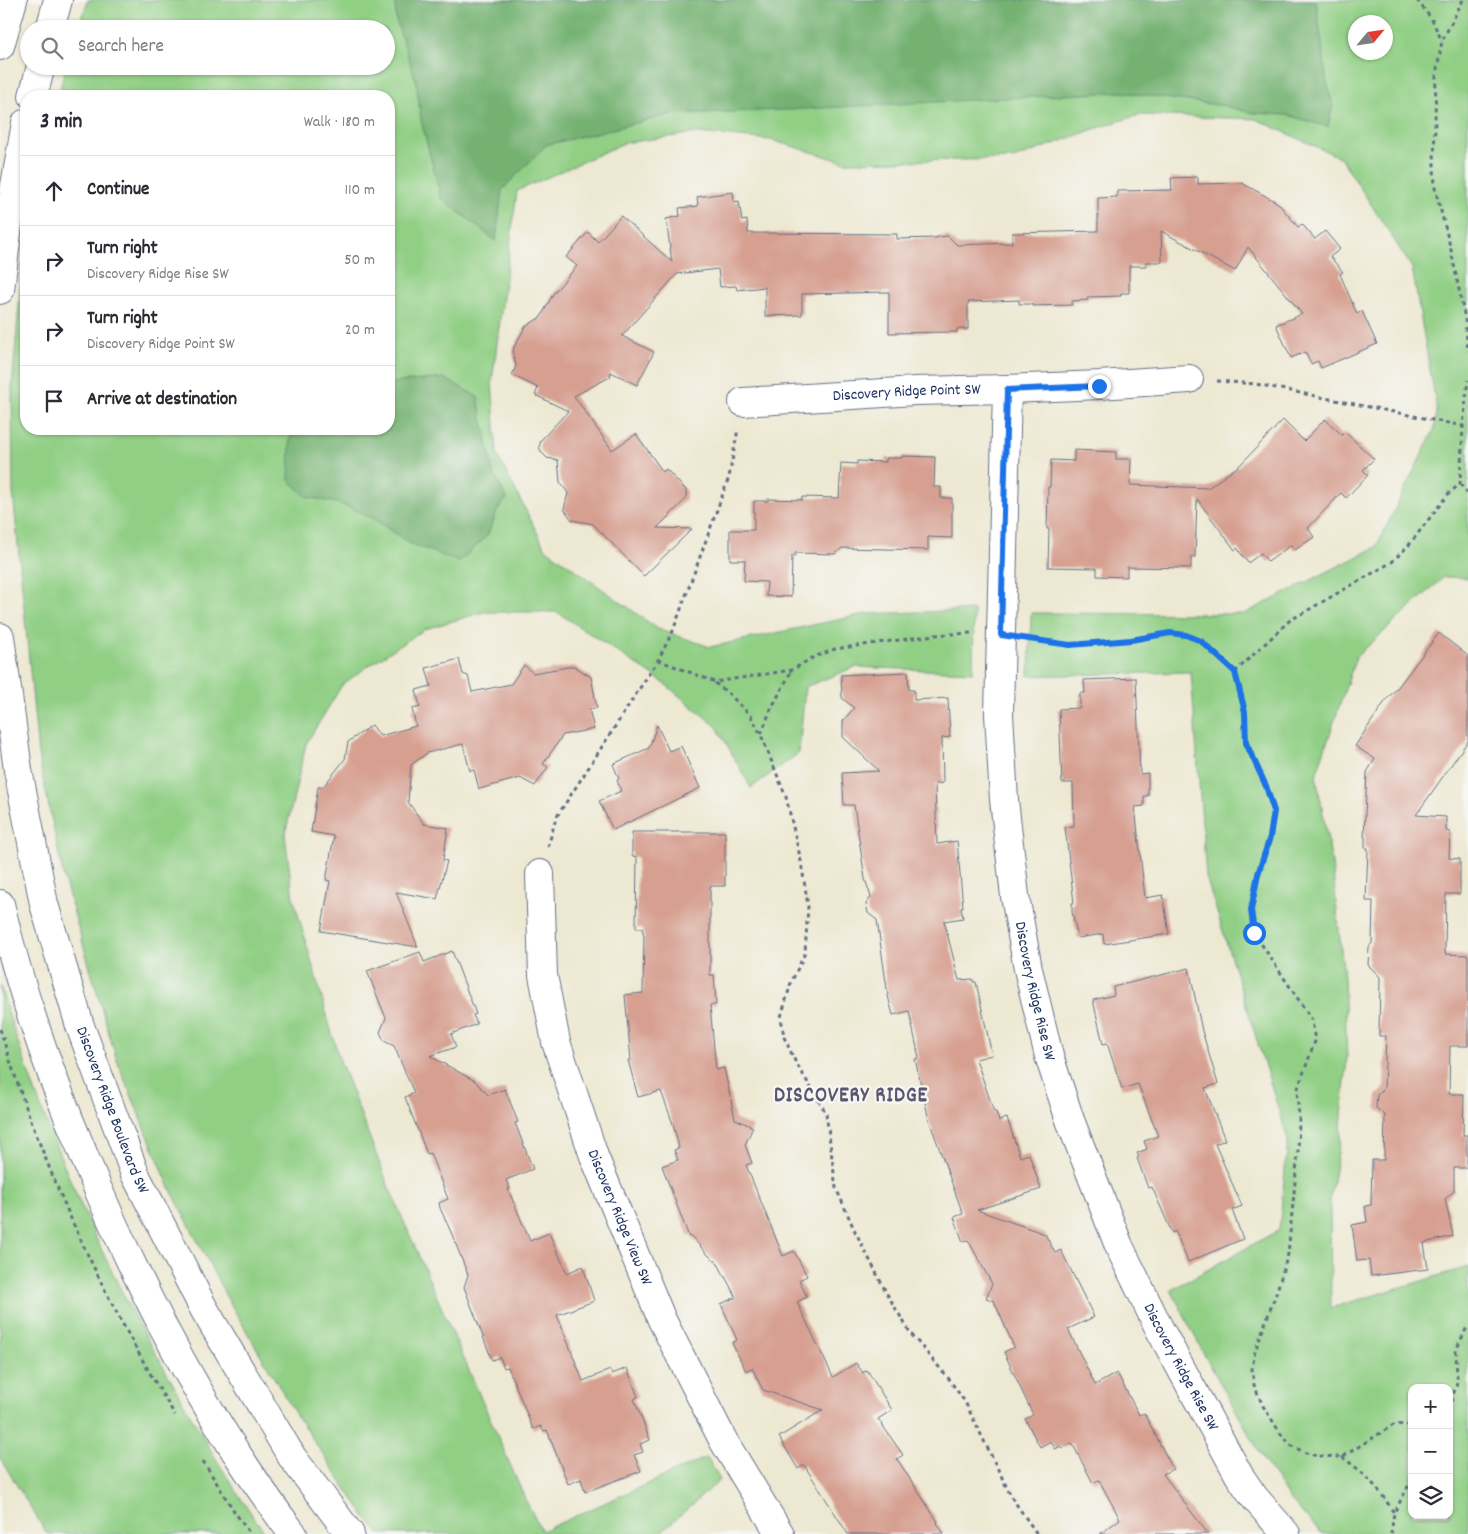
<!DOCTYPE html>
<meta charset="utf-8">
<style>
body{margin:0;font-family:Dekko,sans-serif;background:#f7f7f7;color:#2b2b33}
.controls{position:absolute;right:15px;bottom:15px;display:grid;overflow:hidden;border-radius:10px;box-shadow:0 1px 4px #0004}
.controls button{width:45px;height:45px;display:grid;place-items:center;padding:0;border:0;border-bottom:1px solid #e1e1e2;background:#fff;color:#2b2b33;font:25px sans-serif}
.compass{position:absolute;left:1348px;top:15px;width:45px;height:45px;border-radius:50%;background:#fff;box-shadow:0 1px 4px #0004;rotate:61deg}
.stop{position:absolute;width:15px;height:15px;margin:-11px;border:4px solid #1a73e8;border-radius:50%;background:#fff}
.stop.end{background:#1a73e8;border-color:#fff;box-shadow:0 1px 5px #0008}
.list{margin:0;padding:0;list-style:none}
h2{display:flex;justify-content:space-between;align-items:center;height:65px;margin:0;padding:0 20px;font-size:21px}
h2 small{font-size:16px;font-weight:400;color:#7c7c81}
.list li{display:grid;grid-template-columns:32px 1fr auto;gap:15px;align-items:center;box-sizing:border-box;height:70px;padding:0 20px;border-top:1px solid #e1e1e2}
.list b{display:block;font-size:19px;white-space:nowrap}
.list p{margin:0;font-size:16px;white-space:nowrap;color:#7c7c81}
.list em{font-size:16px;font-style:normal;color:#7c7c81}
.icon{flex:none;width:28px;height:28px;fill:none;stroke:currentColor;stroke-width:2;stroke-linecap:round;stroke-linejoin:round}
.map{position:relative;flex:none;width:1468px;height:1534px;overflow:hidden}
.search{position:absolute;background:#fff;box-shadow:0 1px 4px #0004;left:20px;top:20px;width:375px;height:55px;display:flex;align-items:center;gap:12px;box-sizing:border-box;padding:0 18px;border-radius:28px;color:#7c7c81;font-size:19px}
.panel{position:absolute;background:#fff;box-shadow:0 1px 4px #0004;left:20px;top:90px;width:375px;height:345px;border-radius:20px}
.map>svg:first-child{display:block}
</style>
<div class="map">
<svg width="1468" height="1534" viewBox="0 0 1468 1534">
<rect width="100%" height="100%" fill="#f6f6f2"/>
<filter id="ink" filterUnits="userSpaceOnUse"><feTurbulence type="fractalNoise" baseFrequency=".02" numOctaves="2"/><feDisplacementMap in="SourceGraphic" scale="10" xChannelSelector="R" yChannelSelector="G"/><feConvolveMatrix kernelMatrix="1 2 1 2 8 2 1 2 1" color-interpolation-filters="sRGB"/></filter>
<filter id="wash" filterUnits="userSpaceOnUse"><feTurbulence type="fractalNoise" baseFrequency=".0096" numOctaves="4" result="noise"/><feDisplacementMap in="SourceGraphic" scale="20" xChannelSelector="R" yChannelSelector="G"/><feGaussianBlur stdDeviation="1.12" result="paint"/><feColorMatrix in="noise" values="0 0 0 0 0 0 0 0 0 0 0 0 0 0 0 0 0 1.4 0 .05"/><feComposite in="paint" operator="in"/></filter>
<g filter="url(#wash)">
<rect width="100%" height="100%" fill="#ede8d1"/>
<path fill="#91cf85" stroke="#567f72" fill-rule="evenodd" d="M88,0H1468V578L1444,577L1356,657L1316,775L1332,863L1344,977L1347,1056L1340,1141L1330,1198L1331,1308L1468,1267V1534H1322L1290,1500L1265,1462L1205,1356L1171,1290L1279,1230L1288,1140L1206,877L1191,672L1029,676L1031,613L1244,614L1376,547L1434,430L1437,410L1412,268L1341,158L1256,119L1139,115L1094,129L1013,159L845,162L771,140L697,133L624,143L517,191L492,382L497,454L545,548L658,629L710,647L865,614L974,610L973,672L855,667L805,687L799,753L751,788L717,727L660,680L557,612H484L425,629L371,664L342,685L306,744L285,835L293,897L339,1058L388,1185L526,1501L542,1531L707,1457L720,1480L659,1534H379L364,1515L295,1413L227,1298L169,1186L117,1061L64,879L38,754L13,493L12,388L22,267L26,244V429H389V96H58L66,66H386V29H77ZM1356,22H1386V52H1356ZM1412,1388H1449V1515H1412Z
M0,985C31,1091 73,1194 123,1294C136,1321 152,1347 167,1373C197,1428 229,1484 266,1534H47L0,1458Z"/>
<path fill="#74b272" stroke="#487068" d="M395,0H1316L1327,82L1333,106L1328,127L1287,115L1253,113L1224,106L1121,92L785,110L673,114L546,145L502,190L496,241L441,198L421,120L416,81L396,20Z
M444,378L478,397L493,472L507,499L498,509L487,536L459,562L409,543L374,519L341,504L307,497L289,480L290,439L297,429H389V383Z"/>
<g id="blocks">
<path fill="#d69f90" d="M1198,177V184L1242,183L1278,203L1298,227L1302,224L1315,239L1325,231L1340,249L1330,257L1343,272L1340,274L1357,314L1362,311L1377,344L1321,368L1318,361L1311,364L1305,352L1291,358L1276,325L1302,314L1248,247L1235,271L1161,231L1162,262H1146V266H1129V293H1121V296L1088,297V300L1072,301V305L1032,306V304H1019V300L968,302V329H957V332L889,333V292L802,294V315L765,316V287L737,290L736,286L720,287L718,269L677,274L622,336L654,352L637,385L611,372L610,377L574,396L612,450L636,434L663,472L666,469L686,490V499L657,528L692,529L644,576L593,524L572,520L564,509L568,493L560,482L558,460L547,458L542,453L539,447L541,440L568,411L535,395L538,388L512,375L516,366L513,353L514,347L526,326L541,317L553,294L577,266L566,257L588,232L598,242L621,216L672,262L666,219L680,216L679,208L698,206L697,197L733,192L734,202L739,201L742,221L747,220L748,233L897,234V239L936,238L938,237L948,236L957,245L1012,243V233L1098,231V198L1117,197V191L1172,190L1171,178Z
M1325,419L1342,435L1345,432L1374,459L1363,470L1368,475L1346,498L1341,493L1308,528L1314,537L1295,550L1291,545L1268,562L1261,553L1248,563L1237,548L1235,550L1197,499L1195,557H1191V568L1127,567V577L1097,576V568L1048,567L1049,529H1047L1048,487H1050L1051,460L1074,461V450L1116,452V459H1131L1130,485L1208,488L1240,465L1283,420L1304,441Z
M902,456L935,457L934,487H941V498H952V538L928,537V550L842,548L835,554L795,553V556H792L791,597L766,596L767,582L744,581L745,560H730V530H754V501H768V499L802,500V497L839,498L841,463L857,464V461L886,462V458H902Z
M1439,633L1468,656V741L1416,815L1446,817V831L1450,832L1449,858L1460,859V894H1446L1445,954L1468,955V1046H1450L1449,1094H1464L1463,1135H1467V1168H1454V1191L1445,1199L1453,1236L1424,1243L1428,1269L1371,1276L1369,1260L1357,1261L1352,1225L1367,1222L1365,1206L1371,1205L1372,1160H1384L1385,1115L1376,1108L1377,1095L1384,1089L1386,1036H1379L1380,977L1368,965L1369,947L1372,943L1373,901H1366L1368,848H1365V837H1364L1367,772L1375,759L1355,746L1386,700L1398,687Z
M459,659L463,674L468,676L472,692L511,684L524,665L533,673L574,666L591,677L597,708L589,709L594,729L563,735L543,764L548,767L535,786L520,778L479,789L474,770L470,771L463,744L427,753L411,765L408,802L424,824L448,828L443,860L447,861L437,899L396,892L418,947L321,931L330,881L326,880L334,836L311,832L318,787H323L345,759L348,742L372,725L380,736L416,726L412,709L420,707L416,690L431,686L426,668Z
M908,672L909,690H914V700L948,698L950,737L942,738L943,783L935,784L937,844L957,841L963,907H961L963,918L944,921L959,980L973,979V982H976L992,1055L976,1059L994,1112H996L999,1121L1007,1118L1020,1157L1029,1154L1041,1189L977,1210L1045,1234L1055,1253L1061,1250L1094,1317L1068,1329L1095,1385L1117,1373L1139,1415L1144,1413L1173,1469L1163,1474L1208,1534H1100L1120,1519L1099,1480L1093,1483L1072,1443L1062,1448L1061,1446L1055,1449L1051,1441L1040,1447L1025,1419L1033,1415L1004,1352L1014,1347L994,1301L986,1298L992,1284L968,1240L963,1242L954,1217L963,1214L929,1120L915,1059L919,1058L909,1011L893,1015L888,996L877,920L868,913L866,904L871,897L865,879L854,805H844L842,773L879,771L843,737V721L854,708L842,698L841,675Z
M1136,678L1140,774L1148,773V796H1144V806L1135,807L1145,898L1163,895L1169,934L1104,944L1103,934L1078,938L1072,912V903H1074L1065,827L1074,826L1073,783H1062L1059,709L1080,708V693H1085L1084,680Z
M657,725L669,751L681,746L700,788L613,830L599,801L621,791L617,780L619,779L613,764L649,748Z
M632,832H725V886H710V975H714L716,1005H710L716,1070L724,1068L735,1119L753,1127L745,1145L752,1163L746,1165L783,1256L794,1251L807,1276L799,1280L807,1297L797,1302L833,1377L856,1363L863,1373L867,1370L892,1410L878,1419L903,1455L897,1459L938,1522L937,1523L944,1534H848L804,1465L798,1469L779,1437L823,1410L763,1390L752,1368L746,1371L732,1343L737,1340L721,1304L736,1297L717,1262L708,1255L691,1236L689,1237L662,1166L678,1160L674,1150L679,1148L673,1124L661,1091L638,1097L628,1060H631L625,995L643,993L644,936L642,928H636L637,857L632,856Z
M452,951L476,1014L473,1015L477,1024L451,1034L456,1047L430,1056L475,1081L488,1095L505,1089L518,1122L515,1123L533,1169L506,1180L510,1189H508L530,1241L549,1233L567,1273L583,1266L594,1301L557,1315L583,1381L610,1370L612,1374L627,1368L638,1397L634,1399L650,1440L640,1444L643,1452L634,1455L641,1471L585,1492L581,1479L568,1484L547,1430L543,1431L541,1426L533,1429L508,1367L504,1368L500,1357L492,1360L464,1287L468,1275L451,1232L440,1208L439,1203L448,1199L430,1153L427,1154L405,1097L414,1093L394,1046L384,1041L380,1032L386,1018L367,971L420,952L424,962Z
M1189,968L1202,1031L1218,1084L1205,1088L1225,1140L1215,1144L1242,1206L1232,1210L1243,1239L1188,1262L1175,1231L1172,1233L1152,1187L1148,1188L1137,1158L1139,1157L1137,1153L1147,1149L1144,1141L1158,1136L1138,1084L1122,1089L1107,1043L1103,1044L1093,1000L1114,995L1113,987Z"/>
</g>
</g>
<g filter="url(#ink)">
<use href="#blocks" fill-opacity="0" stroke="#647086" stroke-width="1"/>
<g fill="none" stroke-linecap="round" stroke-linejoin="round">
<g stroke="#647086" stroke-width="30">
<g id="minor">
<path d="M50,29L58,0"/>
<path d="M0,46L13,0"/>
<path d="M33,96L41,66"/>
<path d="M0,290L8,225L26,123"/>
<path id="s1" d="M1007,389L999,714L1004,800L1015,896L1028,969L1049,1056L1070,1120L1119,1246L1159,1328L1239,1475L1254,1497L1286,1534"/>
<path id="s2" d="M743,402L915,391L1007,389L1099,385L1189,379"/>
<path id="s3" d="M0,637L18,770L44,904L80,1026L135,1174L204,1309L292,1457L350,1534"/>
<path id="s4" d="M540,874L543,975L556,1042L594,1156L662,1320L723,1440L780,1534"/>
<path d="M0,904C20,991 50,1075 85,1158C139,1290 206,1419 293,1534"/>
</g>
</g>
<path stroke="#647086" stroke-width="3" stroke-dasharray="4 4" stroke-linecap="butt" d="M1417,0L1431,18L1442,41
M1463,0L1442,41L1436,75L1434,166L1435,188L1451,250L1465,319L1468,351
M1217,381L1256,384L1463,426L1468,425
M1460,484L1468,494
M1030,639L1070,645L1131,640L1170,633L1186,635L1201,641L1235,672L1245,712L1246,743L1266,786L1274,811L1270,837L1258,874L1251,910L1254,933L1312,1020L1315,1041L1297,1091L1299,1119L1298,1152L1288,1254L1276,1294L1255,1351L1252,1369L1254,1385L1263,1406L1281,1434L1292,1446L1306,1453L1318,1456L1342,1457L1395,1424L1412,1426
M658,660L715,682L792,670L812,658L835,649L935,635L971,633
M1235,672L1289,621L1392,562L1409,545L1449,493L1460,484L1463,426L1468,380
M715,683L729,694L751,716L761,735L786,797L801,861L808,906L805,953L791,983L781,1017L784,1037L795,1061L826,1113L836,1188L854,1229L887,1294L911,1334L949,1379L965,1402L1012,1498L1037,1534
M761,734L771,709L792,670
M548,847L556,818L658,660L673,631L729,477L738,429
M0,1029C41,1164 101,1295 175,1415
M1449,1409L1457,1382L1456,1350L1468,1325
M1342,1457C1366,1474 1378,1487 1394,1513
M203,1461L234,1511L250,1534
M1391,1534L1394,1513L1412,1479"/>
<use href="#minor" stroke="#fff" stroke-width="28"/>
</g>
</g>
<g fill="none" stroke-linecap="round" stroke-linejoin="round" filter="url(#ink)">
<path stroke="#1a73e8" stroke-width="6" d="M1099,386L1007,390L1001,635L1070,645L1131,640L1170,633L1186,635L1201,641L1235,672L1245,712L1246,743L1266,786L1274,811L1270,837L1258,874L1251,910L1254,933"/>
</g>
<g text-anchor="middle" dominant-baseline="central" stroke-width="4.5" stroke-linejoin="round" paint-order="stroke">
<g font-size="16" fill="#1b2f5e" stroke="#f6f6f2">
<text stroke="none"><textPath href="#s2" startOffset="164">Discovery Ridge Point SW</textPath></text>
<text stroke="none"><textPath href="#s1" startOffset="605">Discovery Ridge Rise SW</textPath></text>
<text stroke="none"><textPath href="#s3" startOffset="488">Discovery Ridge Boulevard SW</textPath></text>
<text stroke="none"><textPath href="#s4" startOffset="356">Discovery Ridge View SW</textPath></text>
<text stroke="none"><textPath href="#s1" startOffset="1010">Discovery Ridge Rise SW</textPath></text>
</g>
<g font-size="21" font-weight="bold" letter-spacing="1" fill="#5c5670" stroke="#f6f6f2">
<text x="851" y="1097">DISCOVERY RIDGE</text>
</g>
</g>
</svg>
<div class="controls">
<button>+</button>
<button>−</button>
<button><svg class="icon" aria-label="layers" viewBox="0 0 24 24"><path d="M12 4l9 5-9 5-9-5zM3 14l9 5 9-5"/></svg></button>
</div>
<svg class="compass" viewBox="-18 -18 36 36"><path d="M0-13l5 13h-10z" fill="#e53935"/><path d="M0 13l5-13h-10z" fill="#7c7c81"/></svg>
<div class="stop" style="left:1254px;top:933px"></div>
<div class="stop end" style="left:1099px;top:386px"></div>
<div class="search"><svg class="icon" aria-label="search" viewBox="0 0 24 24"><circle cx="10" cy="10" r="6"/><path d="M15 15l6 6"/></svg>Search here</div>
<section class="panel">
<h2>3 min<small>Walk · 180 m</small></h2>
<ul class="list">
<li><svg class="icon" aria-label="ahead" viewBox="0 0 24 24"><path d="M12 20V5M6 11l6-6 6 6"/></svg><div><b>Continue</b></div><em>110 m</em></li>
<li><svg class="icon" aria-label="right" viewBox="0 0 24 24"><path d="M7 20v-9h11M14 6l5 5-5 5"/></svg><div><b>Turn right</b><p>Discovery Ridge Rise SW</p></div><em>50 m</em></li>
<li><svg class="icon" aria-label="right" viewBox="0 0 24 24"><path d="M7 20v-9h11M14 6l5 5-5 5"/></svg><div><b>Turn right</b><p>Discovery Ridge Point SW</p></div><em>20 m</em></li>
<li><svg class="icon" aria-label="arrive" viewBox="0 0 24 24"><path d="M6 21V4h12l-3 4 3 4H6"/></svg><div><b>Arrive at destination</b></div></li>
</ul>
</section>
</div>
